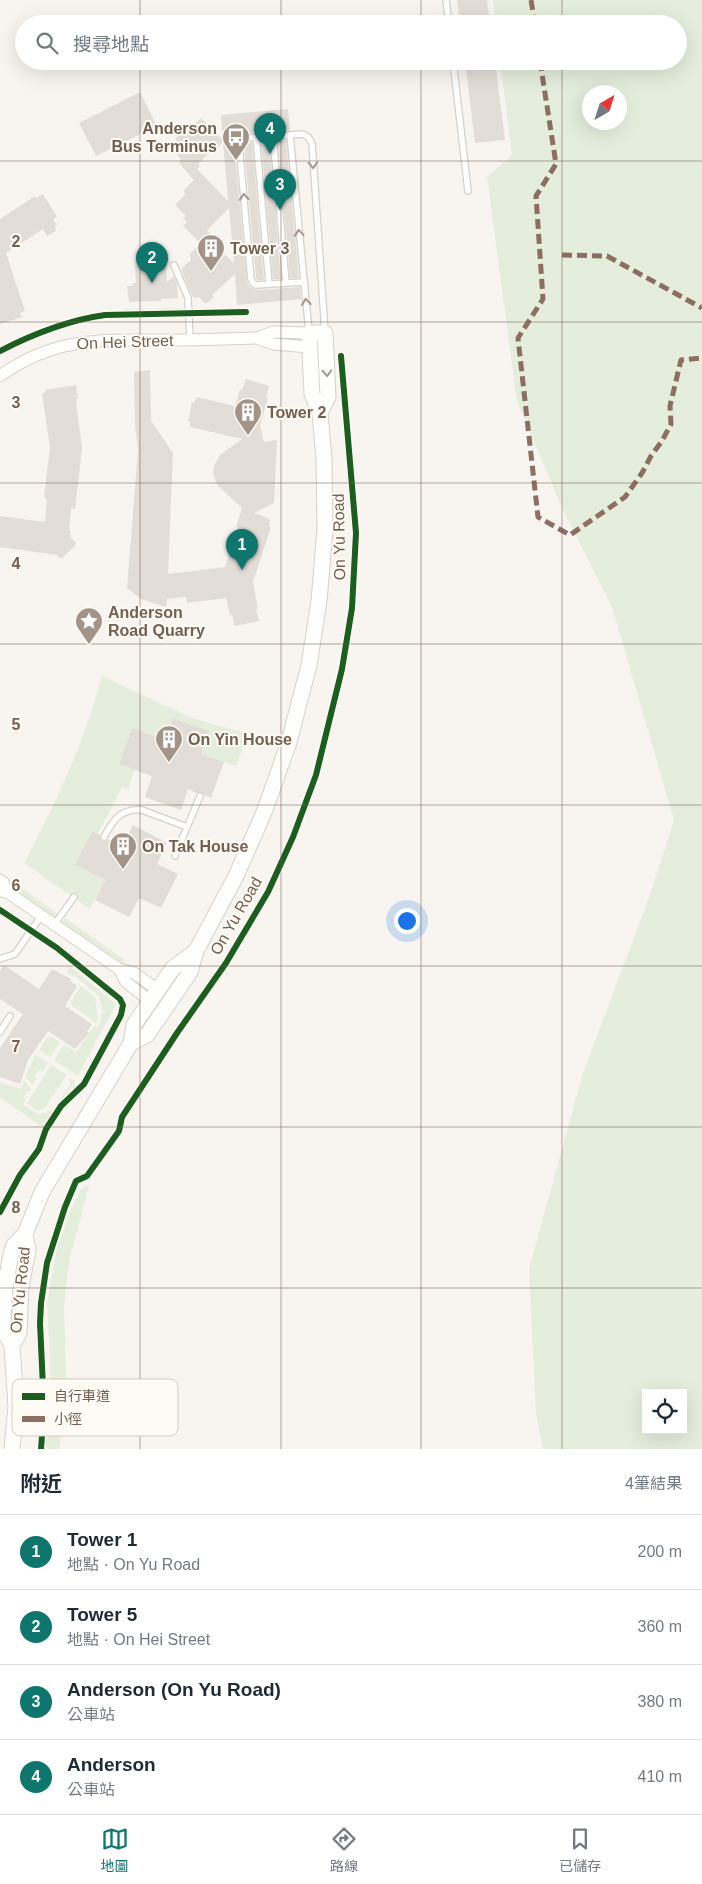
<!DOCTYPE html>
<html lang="zh-TW">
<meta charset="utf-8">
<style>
body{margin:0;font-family:Helvetica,"Noto Sans TC",sans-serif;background:#f6f6f7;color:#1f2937}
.controls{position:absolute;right:15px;bottom:15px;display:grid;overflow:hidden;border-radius:0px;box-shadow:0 5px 20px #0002}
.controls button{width:45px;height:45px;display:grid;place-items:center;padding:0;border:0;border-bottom:1px solid #e0e1e3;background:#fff;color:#1f2937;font:25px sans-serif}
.compass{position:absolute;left:582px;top:85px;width:45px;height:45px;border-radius:50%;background:#fff;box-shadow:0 5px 20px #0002;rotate:39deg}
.you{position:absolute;left:406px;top:920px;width:18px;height:18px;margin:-12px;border:4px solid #fff;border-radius:50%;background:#1a73e8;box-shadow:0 0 0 8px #1a73e833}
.badge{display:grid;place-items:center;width:32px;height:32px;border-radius:50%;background:#0f766e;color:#fff;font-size:16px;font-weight:700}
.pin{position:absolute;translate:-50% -41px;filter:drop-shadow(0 1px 2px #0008)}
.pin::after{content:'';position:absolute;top:26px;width:18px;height:15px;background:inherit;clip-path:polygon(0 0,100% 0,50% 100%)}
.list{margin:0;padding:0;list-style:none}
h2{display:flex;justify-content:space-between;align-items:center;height:65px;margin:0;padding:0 20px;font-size:21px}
h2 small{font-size:16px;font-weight:400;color:#747a83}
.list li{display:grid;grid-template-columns:32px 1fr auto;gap:15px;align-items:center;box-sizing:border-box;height:75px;padding:0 20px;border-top:1px solid #e0e1e3}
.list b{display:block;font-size:19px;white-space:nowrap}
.list p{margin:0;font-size:16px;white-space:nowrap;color:#747a83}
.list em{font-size:16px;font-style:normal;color:#747a83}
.icon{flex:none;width:28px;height:28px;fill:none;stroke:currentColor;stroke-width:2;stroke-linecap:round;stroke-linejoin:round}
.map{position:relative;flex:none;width:702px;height:1449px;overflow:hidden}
.search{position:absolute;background:#fff;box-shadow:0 5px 20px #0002;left:15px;right:15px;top:15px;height:55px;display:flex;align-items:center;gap:12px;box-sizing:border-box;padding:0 18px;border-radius:28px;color:#747a83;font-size:19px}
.sheet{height:365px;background:#fff}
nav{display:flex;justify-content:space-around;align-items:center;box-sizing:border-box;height:70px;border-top:1px solid #e0e1e3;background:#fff;font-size:14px;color:#747a83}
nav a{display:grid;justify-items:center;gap:2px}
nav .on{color:#0f766e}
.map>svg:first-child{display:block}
</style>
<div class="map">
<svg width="702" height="1449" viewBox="0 0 702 1449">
<rect width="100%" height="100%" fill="#f8f5f0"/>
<path fill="#e5eedc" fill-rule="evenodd" d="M493,0H702V1449H543L536,1414L529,1269L583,1073L650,895L674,820L612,607L563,510L517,402L487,177L512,155L500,61H678V24H496ZM590,92H620V122H590ZM646,1393H683V1430H646Z
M186,308V312L124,313V309Z
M102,676L190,717L219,726L248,733L236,766L201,754L209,731L177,719L173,718L165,740L132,728L119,764L135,770L128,789L122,787L98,834L92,831L75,865L105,880L90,909L24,863C56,803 84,742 102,676Z
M14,883L58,914L56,918L11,887Z
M65,918L125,960L123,964L62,922Z
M70,966L116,1004L78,1076L54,1060L64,1045L76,1052L94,1026L97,1028L101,1021V1013H103L99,996L77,978L66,972Z
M81,986L95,997L98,1020L96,1023L72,1006L71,1001Z
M52,1037L60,1042L50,1057L39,1050L47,1038Z
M35,1055L48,1063L42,1072L40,1070L34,1076L36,1078L33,1085L25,1077Z
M51,1065L67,1075L44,1109L37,1111L27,1103Z
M70,1078L75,1081C65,1097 54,1111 43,1127L0,1098V1082L21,1089L24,1081L31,1088L30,1091H27L24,1097L26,1099L23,1105L38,1114L46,1113L49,1109L52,1111L71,1083L68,1080Z
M89,1185L69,1262L64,1305L67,1403L59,1449H45L50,1403V1357L47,1304L56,1252L70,1211L81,1189Z"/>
<path fill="#e3ddd7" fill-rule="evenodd" d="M457,0H487L490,24H460Z
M465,61H495L505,140L475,143Z
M140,92L157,126L96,156L79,123Z
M288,109L290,130L244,133L236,140L234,143L247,281L250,287L256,290L300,287L301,299L237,305L235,274L212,295L214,297L207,303H205L199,297L195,298L191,294L181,269L191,260L190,254L206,238L234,263L229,208L207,230L210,233L200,243L183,226L187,222L183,218L186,216L175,205L185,195L184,190L194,180L179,163L181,159L170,147L177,140L175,139L178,136L173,131L182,123L183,124L186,122L190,126L192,124L194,125L201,118L223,140L221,115ZM223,142L228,198V201L197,169L200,166L198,164L211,151L213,153Z
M278,140H286L299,278H290Z
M269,141L281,279H273L261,142Z
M252,142L264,280H257L256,278L244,145L246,143Z
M43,194L57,217L53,220L57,225L55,226L56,231L47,236L43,229L6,253L25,311L20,313L22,317L0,324V219L35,196L36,198Z
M166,264L167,282L174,276L177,284L178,298L161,299V301L129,302L127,286H132L133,283H136L135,266Z
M150,370L151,421L173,453L168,574L225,567L238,528L236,527L242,508L217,485L213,473L214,466L220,455L242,439L190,427V421H188L192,402L194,403L197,397L235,406L240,389L242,390L246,379L269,386L266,397L268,398L260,425L264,442L277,440L274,503L254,513L270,519L269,527H271L253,582L258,609H256L259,621L235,626L232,615H230L226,598L187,603L186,597L167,599L166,607L141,599L127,588L138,450L135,425L134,372Z
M76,385L78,399H76L78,417L82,448L75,509L71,508L69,531H71L70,537L76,543L75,546L61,559L57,555L0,547V516L45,522L47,501L46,498L44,497L50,448L42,394L46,392L45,390Z
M173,718L209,731L201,754L224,762L211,798L205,795L201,792L197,793L188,789L181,810L145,797L152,776L119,764L132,728L165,740Z
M133,825L167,843L157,864L178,874L161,908L139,898L129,917L95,900L105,880L75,865L92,831L100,835V839L102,841H106L108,839L123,846Z
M4,965L39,989L52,969L71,979L70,981L77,986L65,1006L92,1024L87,1032L89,1033L75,1049L48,1031L28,1060L20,1084L0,1077V1048L23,1014L0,999V971Z"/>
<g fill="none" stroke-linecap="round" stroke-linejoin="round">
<g stroke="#d5d1cb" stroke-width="8">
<path id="service" d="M446,0L449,24
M453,61L468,191
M290,135L309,332
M273,136L286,283
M256,137L269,284
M174,265L188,298L190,340
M303,282L256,285L254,284L251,279L239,143L244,138L303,134L308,137L312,143L325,332
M104,837C113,820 121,808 142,810L187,827
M175,856L200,796
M54,925L74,897
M0,959L15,954L41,916
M0,1032L10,1016"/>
</g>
<g stroke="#d5d1cb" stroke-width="13">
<path id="minor" d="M257,338L273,344L309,347
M0,376C55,336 104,340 169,340C198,340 228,339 257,338L273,332L309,333
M0,880L3,882L7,892
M0,891L7,892L119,969L134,973L158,990
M119,969L126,982L150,1001"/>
</g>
<g stroke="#d5d1cb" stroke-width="17">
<path id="tertiary" d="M131,1043L147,1035L190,972L196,951L236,876L265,810L289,742L309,665L319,601L325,529L324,459L320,413L312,394L309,333H325L328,397L320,413
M12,1346L19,1333L21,1287L28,1250L25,1234
M12,1449L16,1407L12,1346L4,1331L3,1316L5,1287L11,1254L14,1245L25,1234L42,1192L131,1043L134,1025L138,1019L173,968L196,951"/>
</g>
<use href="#service" stroke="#fefefd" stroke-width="5.5"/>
<use href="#minor" stroke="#fefefd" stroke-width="11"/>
<use href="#tertiary" stroke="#fefefd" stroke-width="15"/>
<path stroke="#8d6e63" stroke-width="5" stroke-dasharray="10 5" stroke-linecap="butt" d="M531,0L535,24
M540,61L556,164L536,196L543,299L518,338L538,517L570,535L625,497L642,473L651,456L662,441L671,424L670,406L681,360L702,358
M562,255L607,256L702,308"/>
<g stroke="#fefaf4" stroke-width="9">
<path id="cycleway" d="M0,351C33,334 69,320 105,315L246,312
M0,910L57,948L120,999L123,1005L121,1015L84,1084L61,1106L46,1129L39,1149L20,1175L0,1212
M41,1449L44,1409L40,1323L41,1303L47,1263L65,1207L76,1181L87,1176L119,1131L122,1117L177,1033L226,963L268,892L293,837L316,775L342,669L352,608L356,533L341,356"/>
</g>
<use href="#cycleway" stroke="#1b5e20" stroke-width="6"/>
</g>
<defs><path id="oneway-chevron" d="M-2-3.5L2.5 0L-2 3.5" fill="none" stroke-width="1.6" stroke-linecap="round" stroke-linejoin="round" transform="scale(1.25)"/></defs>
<g stroke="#a4978e">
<use href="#oneway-chevron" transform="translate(313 165) rotate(87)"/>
<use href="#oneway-chevron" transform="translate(244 197) rotate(-95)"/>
<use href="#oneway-chevron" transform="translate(299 233) rotate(-95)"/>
<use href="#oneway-chevron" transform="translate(306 302) rotate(-96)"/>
<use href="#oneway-chevron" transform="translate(327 373) rotate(87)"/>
</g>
<path fill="none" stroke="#746052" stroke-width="1" stroke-opacity="0.55" d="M140,0V24M281,0V24M421,0V24M562,0V24M140,61V1449M281,61V1449M421,61V1449M562,61V1449M0,161H702M0,322H702M0,483H702M0,644H702M0,805H702M0,966H702M0,1127H702M0,1288H702"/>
<defs>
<g id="bus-pin" transform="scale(1.4375)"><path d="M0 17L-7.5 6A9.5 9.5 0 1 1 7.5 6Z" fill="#a29489" stroke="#fefaf4"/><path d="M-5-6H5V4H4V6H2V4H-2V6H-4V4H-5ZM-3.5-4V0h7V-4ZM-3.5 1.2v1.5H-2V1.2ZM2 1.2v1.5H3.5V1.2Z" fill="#fff"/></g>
<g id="building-pin" transform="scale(1.4375)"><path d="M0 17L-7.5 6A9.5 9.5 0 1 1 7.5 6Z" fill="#a29489" stroke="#fefaf4"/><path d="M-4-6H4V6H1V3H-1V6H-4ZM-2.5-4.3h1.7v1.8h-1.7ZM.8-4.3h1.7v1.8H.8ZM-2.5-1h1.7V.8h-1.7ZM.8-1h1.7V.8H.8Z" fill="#fff"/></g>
<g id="sight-pin" transform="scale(1.4375)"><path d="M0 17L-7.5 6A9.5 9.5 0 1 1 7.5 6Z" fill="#a29489" stroke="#fefaf4"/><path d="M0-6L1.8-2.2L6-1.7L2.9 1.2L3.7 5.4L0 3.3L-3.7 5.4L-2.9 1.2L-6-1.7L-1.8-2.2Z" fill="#fff"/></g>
</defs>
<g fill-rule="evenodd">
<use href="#bus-pin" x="236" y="137"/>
<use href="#building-pin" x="211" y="248"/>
<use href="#building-pin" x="248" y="412"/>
<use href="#sight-pin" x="89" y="621"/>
<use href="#building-pin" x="169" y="739"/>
<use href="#building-pin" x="123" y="846"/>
</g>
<g text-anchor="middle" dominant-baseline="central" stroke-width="4" stroke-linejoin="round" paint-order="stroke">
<g font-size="16" font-weight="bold" fill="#746052" stroke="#fefaf4" text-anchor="start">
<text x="217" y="128" text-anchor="end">Anderson<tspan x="217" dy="18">Bus Terminus</tspan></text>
<text x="230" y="248">Tower 3</text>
<text x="267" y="412">Tower 2</text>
<text x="108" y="612">Anderson<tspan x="108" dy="18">Road Quarry</tspan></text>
<text x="188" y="739">On Yin House</text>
<text x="142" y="846">On Tak House</text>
</g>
<g font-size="16" fill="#746052" stroke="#fefaf4">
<text transform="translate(125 342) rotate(-2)">On Hei Street</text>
<text transform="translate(339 537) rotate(-91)">On Yu Road</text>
<text transform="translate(236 916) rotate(-60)">On Yu Road</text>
<text transform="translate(20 1290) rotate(-84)">On Yu Road</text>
</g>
</g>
<rect x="12" y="1379" width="166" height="57" rx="8" fill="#fefaf4" stroke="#d5ccc3" stroke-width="1"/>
<rect x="22" y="1393" width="23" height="7" fill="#1b5e20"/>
<rect x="22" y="1416" width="23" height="6" fill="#8d6e63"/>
<g font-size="14" fill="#746052">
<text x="54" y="1401">自行車道</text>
<text x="54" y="1424">小徑</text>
</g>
<g font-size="16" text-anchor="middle" font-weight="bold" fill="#746052" stroke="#fefaf4" stroke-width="4" stroke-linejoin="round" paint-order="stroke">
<text x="16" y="247">2</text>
<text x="16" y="408">3</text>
<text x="16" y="569">4</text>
<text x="16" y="730">5</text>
<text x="16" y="891">6</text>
<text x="16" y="1052">7</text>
<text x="16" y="1213">8</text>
</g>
</svg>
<div class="controls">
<button><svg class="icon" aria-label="locate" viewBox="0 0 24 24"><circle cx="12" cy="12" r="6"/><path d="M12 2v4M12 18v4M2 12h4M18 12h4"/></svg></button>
</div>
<svg class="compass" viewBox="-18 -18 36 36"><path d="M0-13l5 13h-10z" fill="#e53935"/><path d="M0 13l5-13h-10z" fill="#747a83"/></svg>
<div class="you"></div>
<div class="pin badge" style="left:242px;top:570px">1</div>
<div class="pin badge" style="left:152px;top:283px">2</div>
<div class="pin badge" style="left:280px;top:210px">3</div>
<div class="pin badge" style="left:270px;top:154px">4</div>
<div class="search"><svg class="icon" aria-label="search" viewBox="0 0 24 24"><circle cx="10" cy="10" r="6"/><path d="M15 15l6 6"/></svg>搜尋地點</div>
</div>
<section class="sheet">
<h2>附近<small>4筆結果</small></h2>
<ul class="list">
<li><span class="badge">1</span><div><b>Tower 1</b><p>地點 · On Yu Road</p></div><em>200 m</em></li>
<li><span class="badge">2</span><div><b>Tower 5</b><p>地點 · On Hei Street</p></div><em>360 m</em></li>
<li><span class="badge">3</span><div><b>Anderson (On Yu Road)</b><p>公車站</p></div><em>380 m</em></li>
<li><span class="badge">4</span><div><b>Anderson</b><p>公車站</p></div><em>410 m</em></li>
</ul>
</section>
<nav>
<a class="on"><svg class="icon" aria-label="map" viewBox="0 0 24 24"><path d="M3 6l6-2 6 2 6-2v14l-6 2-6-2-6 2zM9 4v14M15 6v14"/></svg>地圖</a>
<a><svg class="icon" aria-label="directions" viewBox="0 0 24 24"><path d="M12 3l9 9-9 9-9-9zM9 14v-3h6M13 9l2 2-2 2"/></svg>路線</a>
<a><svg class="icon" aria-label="saved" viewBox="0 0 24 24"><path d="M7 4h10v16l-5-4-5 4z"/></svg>已儲存</a>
</nav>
